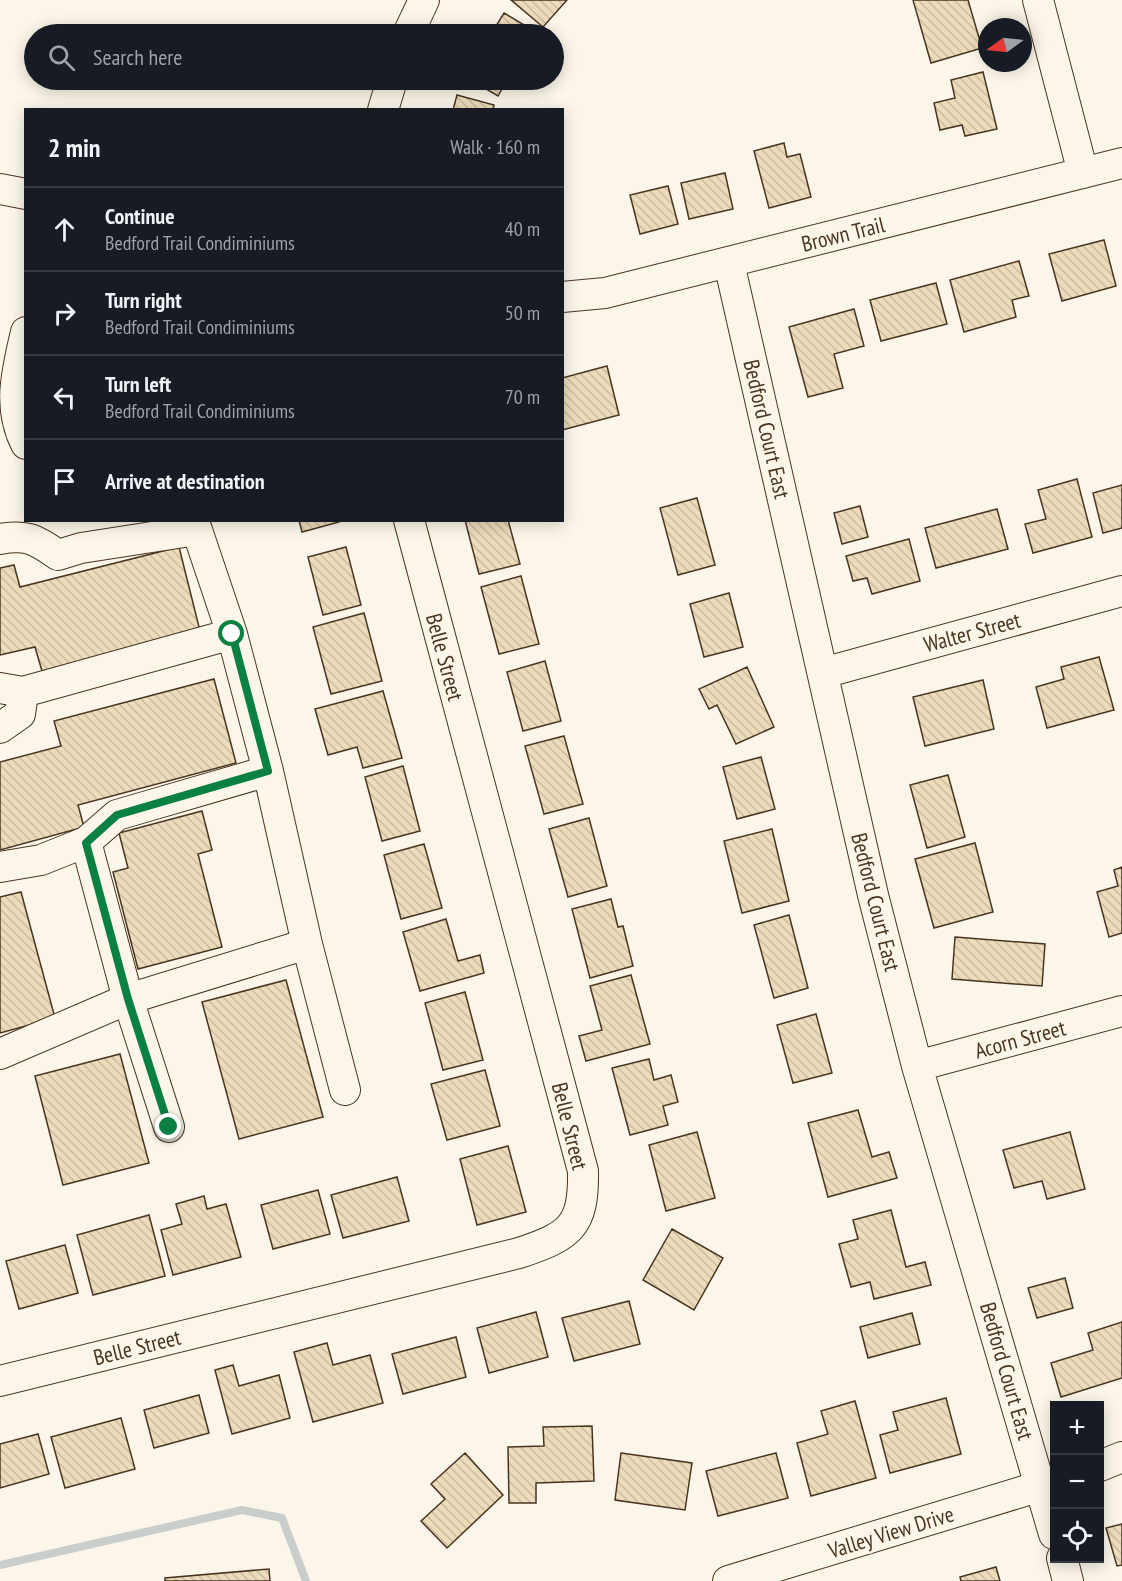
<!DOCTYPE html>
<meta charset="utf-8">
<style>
body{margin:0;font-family:"PT Sans Narrow",sans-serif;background:#20242c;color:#f1f3f6}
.controls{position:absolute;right:18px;bottom:18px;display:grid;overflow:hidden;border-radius:0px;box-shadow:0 3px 15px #0003}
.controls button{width:54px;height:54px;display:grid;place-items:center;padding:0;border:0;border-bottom:2px solid #363941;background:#171b24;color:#f1f3f6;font:30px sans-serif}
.compass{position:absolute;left:978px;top:18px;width:54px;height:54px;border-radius:50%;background:#171b24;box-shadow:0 3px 15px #0003;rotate:255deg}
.stop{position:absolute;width:18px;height:18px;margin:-14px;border:4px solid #0b8043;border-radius:50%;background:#fff}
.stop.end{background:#0b8043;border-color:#fff;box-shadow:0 2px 6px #0008}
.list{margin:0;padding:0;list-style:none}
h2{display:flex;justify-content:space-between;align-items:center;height:78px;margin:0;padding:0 24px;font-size:26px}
h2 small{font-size:20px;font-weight:400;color:#9ea1a6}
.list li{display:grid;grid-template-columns:39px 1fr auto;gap:18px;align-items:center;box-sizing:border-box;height:84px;padding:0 24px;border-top:2px solid #363941}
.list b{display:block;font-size:22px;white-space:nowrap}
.list p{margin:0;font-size:20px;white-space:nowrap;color:#9ea1a6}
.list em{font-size:20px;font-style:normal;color:#9ea1a6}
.icon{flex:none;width:33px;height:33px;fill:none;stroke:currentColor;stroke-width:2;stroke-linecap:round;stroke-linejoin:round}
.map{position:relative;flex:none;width:1122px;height:1581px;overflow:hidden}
.search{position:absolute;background:#171b24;box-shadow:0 3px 15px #0003;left:24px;top:24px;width:540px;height:66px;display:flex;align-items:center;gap:15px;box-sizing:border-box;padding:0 21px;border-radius:33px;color:#9ea1a6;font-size:22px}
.panel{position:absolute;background:#171b24;box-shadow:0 3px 15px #0003;left:24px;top:108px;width:540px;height:414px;border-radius:0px}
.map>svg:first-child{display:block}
</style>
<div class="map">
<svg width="1122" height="1581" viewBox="0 0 1122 1581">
<defs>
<pattern id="building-back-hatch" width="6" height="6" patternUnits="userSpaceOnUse" patternTransform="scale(1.5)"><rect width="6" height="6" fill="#ecdcbc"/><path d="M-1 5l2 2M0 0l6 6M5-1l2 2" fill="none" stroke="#ccbda1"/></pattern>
</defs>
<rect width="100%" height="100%" fill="#fbf6e9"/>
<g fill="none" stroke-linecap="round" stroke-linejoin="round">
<path stroke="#c9cecd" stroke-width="8" d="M0,1565L242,1510L282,1518L306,1581"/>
</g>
<path fill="url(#building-back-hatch)" stroke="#4a3520" stroke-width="1.5" d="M511,0H567L543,27Z
M913,0H968L982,48L931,63Z
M504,13L536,32L535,34H491Z
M983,72L997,129L965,136L962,125L940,130L934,103L955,98L951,80Z
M471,80H507L498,96Z
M457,95L494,105L493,110H453Z
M784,143L787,157L800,154L811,197L769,208L754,151Z
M725,173L733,209L689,219L681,183Z
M668,186L678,224L640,234L630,195Z
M1104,240L1116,286L1062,301L1049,254Z
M1019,261L1029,296L1012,300L1016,317L964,332L950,280Z
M936,283L947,324L881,341L870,300Z
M854,309L864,346L834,354L843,388L808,397L789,327Z
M607,366L619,415L562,430V378Z
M1077,479L1092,537L1033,553L1025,524L1046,519L1038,490Z
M1122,485V528L1103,533L1093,493Z
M697,498L715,565L678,575L660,508Z
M860,506L868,537L842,544L834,513Z
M997,509L1008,549L936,568L925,528Z
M299,520H339V522L302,532Z
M465,520H508L520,564L479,574Z
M909,539L920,581L872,594L867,578L853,581L846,556Z
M179,547L200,631L42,671L35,647L0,655V568L14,565L20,587Z
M346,547L361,605L323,615L308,557Z
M521,576L539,644L499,654L481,587Z
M729,593L743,647L704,657L690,604Z
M364,613L382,681L331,694L313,627Z
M1099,657L1114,710L1047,728L1036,687L1064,679L1061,667Z
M545,661L561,721L523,731L507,672Z
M747,667L774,727L736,744L717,705L709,709L699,689Z
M214,679L236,763L78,805L84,827L0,850V762L61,746L54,721Z
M983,680L994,729L925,746L913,697Z
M383,691L402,758L363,768L357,747L328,755L315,709Z
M564,736L583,804L544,814L525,746Z
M761,757L775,809L737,819L723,767Z
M403,766L420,831L382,841L365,777Z
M948,775L965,837L927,848L910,785Z
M202,811L212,850L198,854L222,947L138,969L113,872L128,868L119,833Z
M589,818L607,886L568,897L549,829Z
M772,829L789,901L742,913L724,841Z
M975,843L993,912L934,928L915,859Z
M424,844L442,908L401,919L384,855Z
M1122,867V933L1109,937L1097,892L1118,886L1114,870Z
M21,892L55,1018L0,1033V897Z
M611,899L618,927L623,926L633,966L590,978L572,909Z
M789,915L808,988L774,998L754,925Z
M446,919L458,961L480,955L484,973L420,991L403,932Z
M955,937L1045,944L1042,986L952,979Z
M631,975L650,1044L586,1061L579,1036L602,1030L590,986Z
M286,980L323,1117L239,1139L202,1002Z
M465,992L483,1060L443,1070L425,1003Z
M816,1014L832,1073L793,1083L777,1025Z
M120,1054L149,1163L63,1185L35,1076Z
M649,1059L654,1080L671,1075L678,1102L663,1106L668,1125L630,1135L612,1068Z
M485,1070L500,1126L447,1140L431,1084Z
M858,1110L872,1157L889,1152L897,1178L828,1197L808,1123Z
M697,1132L715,1198L666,1211L649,1145Z
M1070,1132L1085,1189L1047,1199L1042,1181L1014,1188L1003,1150Z
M508,1146L526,1212L477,1225L460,1159Z
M397,1177L409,1221L343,1238L331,1195Z
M318,1190L330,1234L273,1249L261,1205Z
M204,1196L207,1209L226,1204L241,1257L173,1275L161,1230L182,1224L176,1204Z
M891,1210L906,1267L925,1262L931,1285L874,1299L870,1282L851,1287L839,1244L858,1239L853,1220Z
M149,1215L165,1276L93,1295L77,1235Z
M672,1229L723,1258L694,1310L643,1280Z
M65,1245L78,1293L19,1309L6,1261Z
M1065,1278L1073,1308L1037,1318L1028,1288Z
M629,1301L640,1344L574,1361L562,1318Z
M536,1312L548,1357L489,1373L477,1328Z
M912,1313L920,1344L868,1358L860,1327Z
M1122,1322V1378L1061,1397L1051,1363L1093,1350L1088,1333Z
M456,1337L466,1377L403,1394L392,1354Z
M327,1343L333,1365L370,1355L383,1403L313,1422L294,1352Z
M233,1365L239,1386L279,1375L290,1418L232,1434L215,1370Z
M199,1395L209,1433L154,1448L144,1410Z
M946,1398L961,1454L890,1473L880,1435L898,1430L893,1412Z
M855,1401L876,1478L811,1496L797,1443L828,1434L821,1411Z
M121,1418L135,1469L65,1488L51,1437Z
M592,1426L594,1481L536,1483V1503H509L508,1447L544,1446L543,1427Z
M38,1434L49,1474L0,1488V1444Z
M465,1453L503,1495L447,1548L421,1521L445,1499L431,1484Z
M621,1453L692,1463L685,1510L615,1500Z
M776,1453L788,1498L718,1516L706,1471Z
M1122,1524V1565L1117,1566L1106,1528Z
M996,1567L1000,1581H961L960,1577Z
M269,1569L270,1581H165V1578Z"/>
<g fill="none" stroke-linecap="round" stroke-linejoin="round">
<g stroke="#4a3520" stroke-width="32">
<path id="minor" d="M1038,0L1083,173
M408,34L424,0
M383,110L392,80
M0,189L26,194
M729,263L873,895L917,1066L1054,1534
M562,297L605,293L1122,163
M26,332C17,371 7,407 26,444
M197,530L232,634L268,771L307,944L345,1090
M0,539C28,534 36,540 58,555L81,548L197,530
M823,673L1122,591
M0,688L23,692L232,634
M0,728L20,714L23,692
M86,842L128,999L169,1127
M0,867L41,860L86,842L117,815L268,771
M0,1054L128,999L307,944
M917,1066L1122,1011
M0,1381L519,1253C570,1236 584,1227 583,1171L409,520
M1100,1466L1122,1457
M1062,1558L1068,1581
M728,1581L1054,1482"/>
</g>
<use href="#minor" stroke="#fbf6e9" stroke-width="30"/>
</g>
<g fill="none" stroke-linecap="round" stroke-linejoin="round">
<path stroke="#0b8043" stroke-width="8" d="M169,1127L128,999L86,843L117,815L268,771L232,634"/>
</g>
<g text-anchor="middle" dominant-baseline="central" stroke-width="4.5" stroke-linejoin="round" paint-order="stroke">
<g font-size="22" fill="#4a3520" stroke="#fbf6e9">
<text transform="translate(843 234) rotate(-14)">Brown Trail</text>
<text transform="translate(767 429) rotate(77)">Bedford Court East</text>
<text transform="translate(972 632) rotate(-15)">Walter Street</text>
<text transform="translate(445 657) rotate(75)">Belle Street</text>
<text transform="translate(876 902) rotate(76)">Bedford Court East</text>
<text transform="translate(1020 1039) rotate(-15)">Acorn Street</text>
<text transform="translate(570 1126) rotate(76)">Belle Street</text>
<text transform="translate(137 1347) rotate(-14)">Belle Street</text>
<text transform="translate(1007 1371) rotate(74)">Bedford Court East</text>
<text transform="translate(891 1532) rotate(-17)">Valley View Drive</text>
</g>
</g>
</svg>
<div class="controls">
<button>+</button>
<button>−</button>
<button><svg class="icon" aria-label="locate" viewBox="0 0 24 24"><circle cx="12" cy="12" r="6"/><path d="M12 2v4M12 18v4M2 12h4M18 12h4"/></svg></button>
</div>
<svg class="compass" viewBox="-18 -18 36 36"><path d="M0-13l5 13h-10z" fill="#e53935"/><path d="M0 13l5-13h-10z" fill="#9ea1a6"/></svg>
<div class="stop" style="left:232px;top:634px"></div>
<div class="stop end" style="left:169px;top:1127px"></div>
<div class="search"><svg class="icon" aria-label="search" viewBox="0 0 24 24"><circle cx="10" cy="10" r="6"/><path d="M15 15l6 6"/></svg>Search here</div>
<section class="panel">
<h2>2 min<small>Walk · 160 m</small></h2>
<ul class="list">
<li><svg class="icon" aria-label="ahead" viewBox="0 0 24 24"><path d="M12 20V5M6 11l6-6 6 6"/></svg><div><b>Continue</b><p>Bedford Trail Condiminiums</p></div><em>40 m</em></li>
<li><svg class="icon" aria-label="right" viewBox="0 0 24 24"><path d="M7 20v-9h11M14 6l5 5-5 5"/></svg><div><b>Turn right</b><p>Bedford Trail Condiminiums</p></div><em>50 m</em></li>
<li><svg class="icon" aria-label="left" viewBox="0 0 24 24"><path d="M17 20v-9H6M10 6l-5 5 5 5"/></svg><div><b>Turn left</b><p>Bedford Trail Condiminiums</p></div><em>70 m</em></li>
<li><svg class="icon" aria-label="arrive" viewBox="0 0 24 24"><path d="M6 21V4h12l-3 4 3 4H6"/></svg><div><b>Arrive at destination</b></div></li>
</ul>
</section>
</div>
